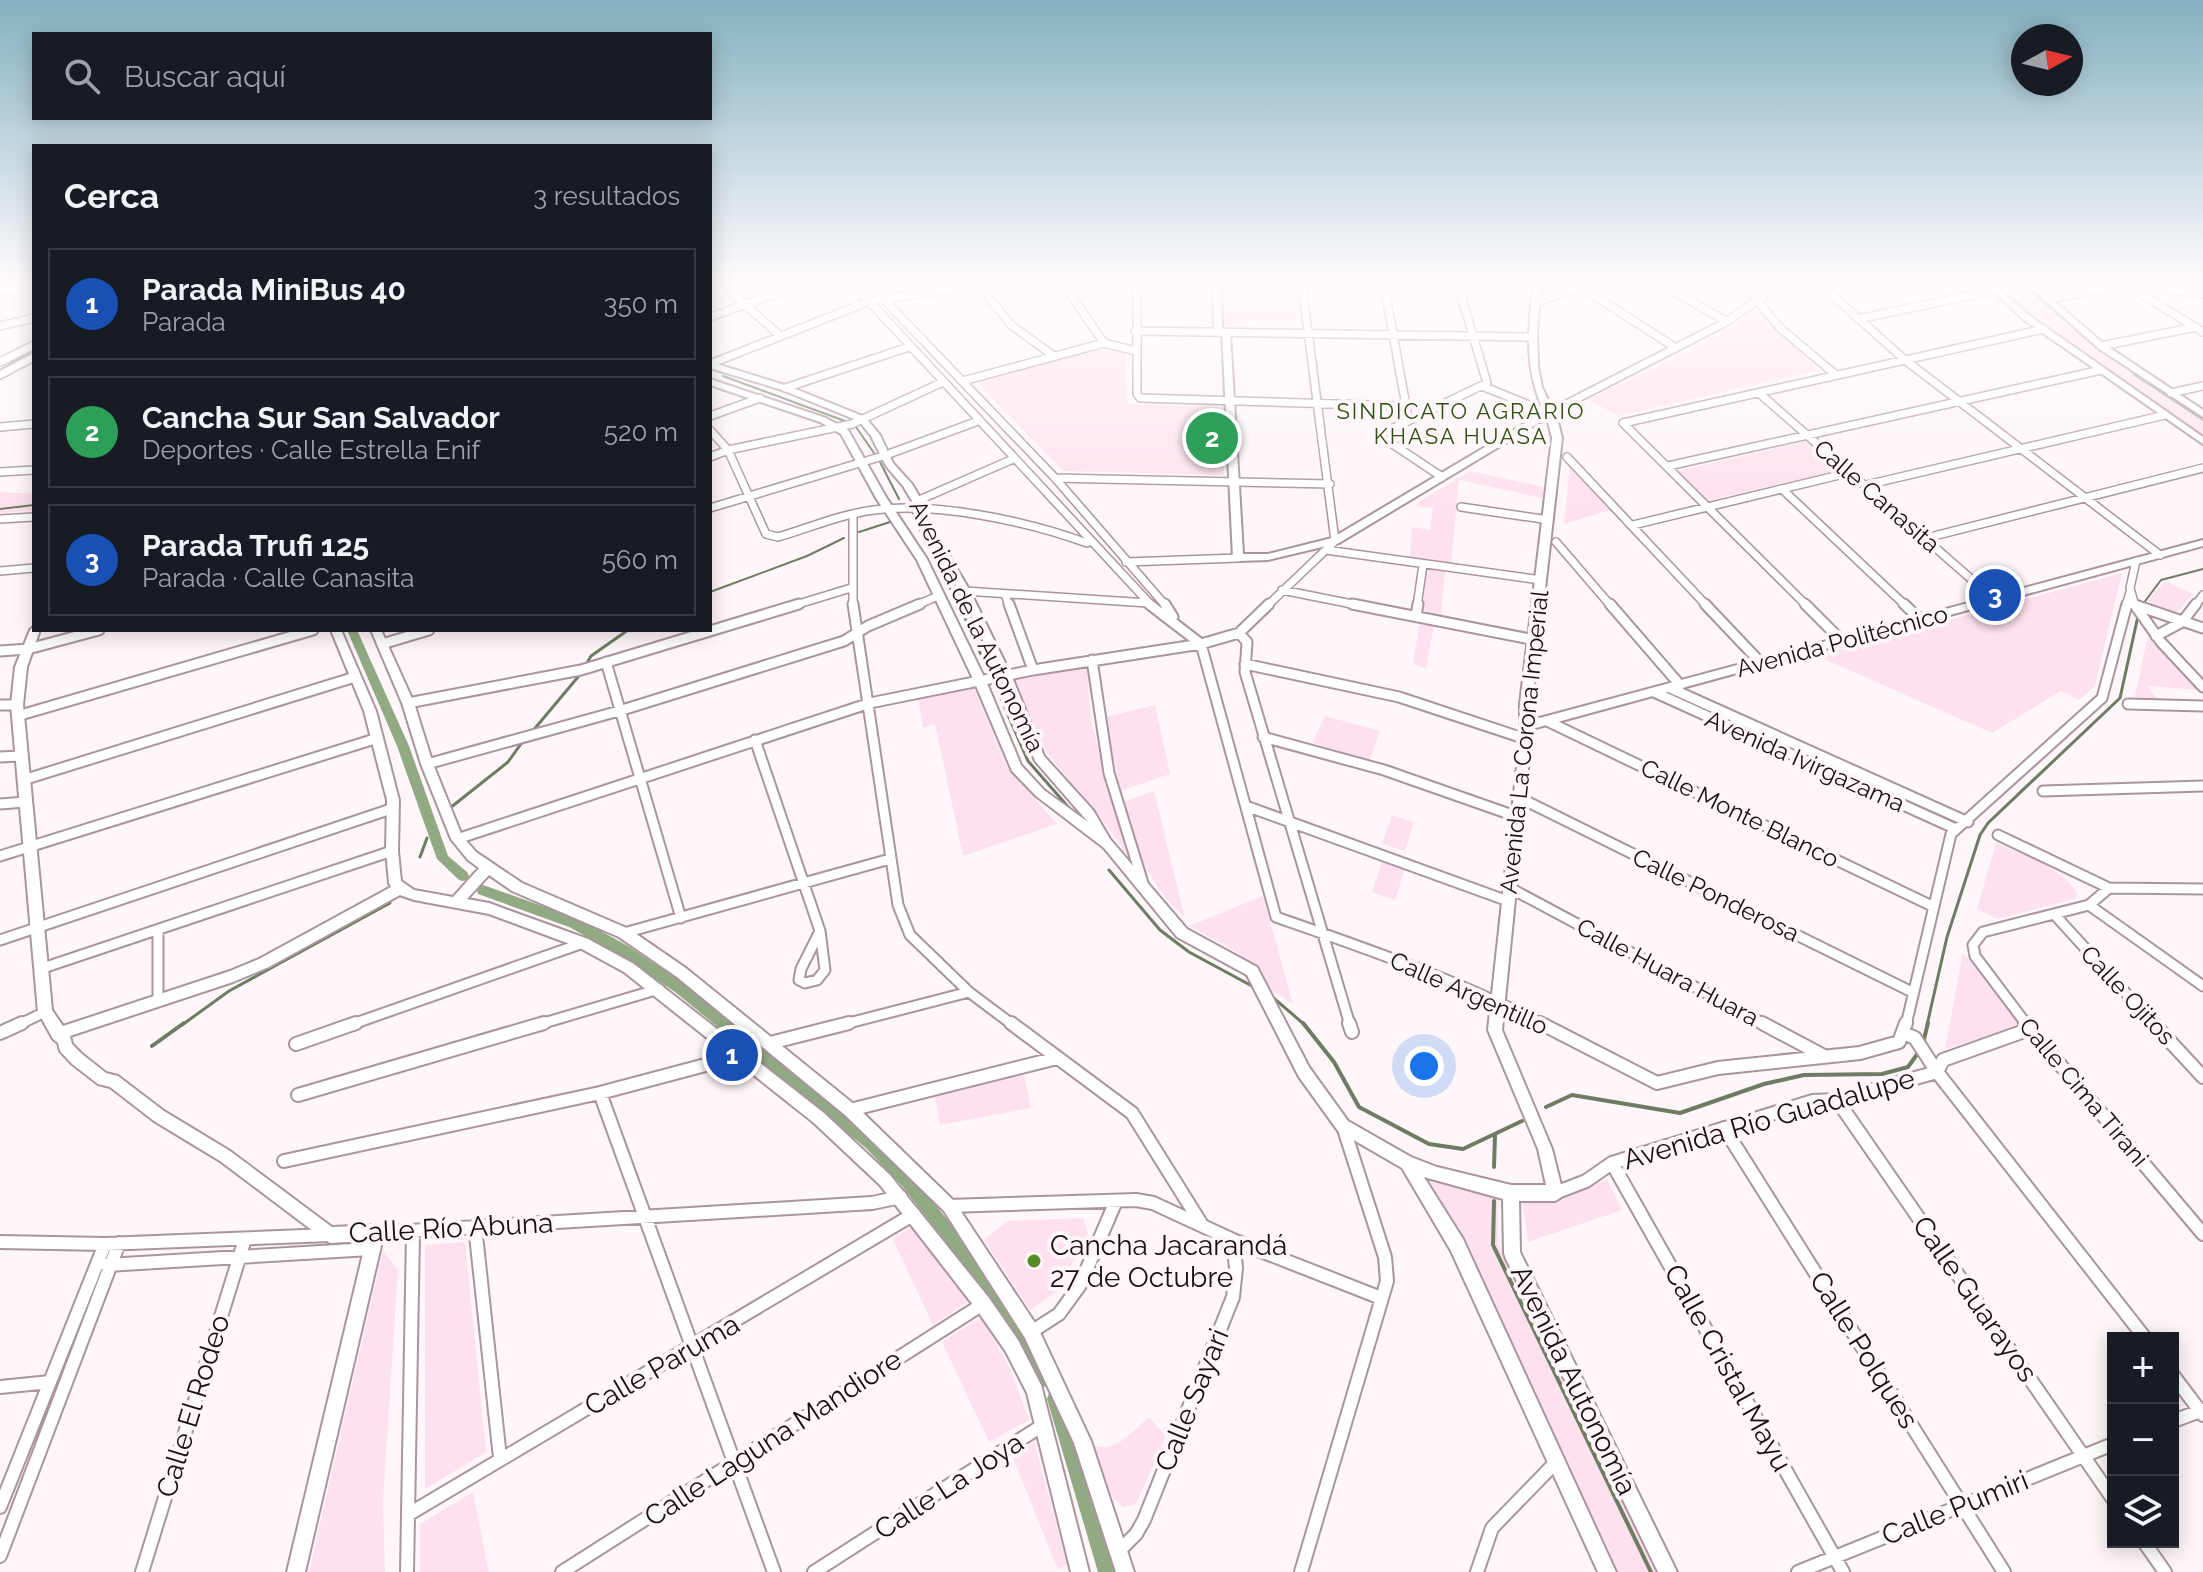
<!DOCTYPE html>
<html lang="es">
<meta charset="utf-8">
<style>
body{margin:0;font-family:Raleway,sans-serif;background:#20242c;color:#f1f3f6}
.controls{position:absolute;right:24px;bottom:24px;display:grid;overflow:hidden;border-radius:0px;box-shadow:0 4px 20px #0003}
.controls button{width:72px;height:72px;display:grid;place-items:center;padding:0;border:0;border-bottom:2px solid #363941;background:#171b24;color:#f1f3f6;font:40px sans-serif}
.compass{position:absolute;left:2011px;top:24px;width:72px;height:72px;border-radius:50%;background:#171b24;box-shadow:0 4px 20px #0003;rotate:82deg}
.you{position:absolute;left:1424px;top:1066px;width:28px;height:28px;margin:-20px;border:6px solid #fff;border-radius:50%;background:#1a73e8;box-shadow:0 0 0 12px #1a73e833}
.badge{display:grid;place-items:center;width:52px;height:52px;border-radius:50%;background:#548b27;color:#fff;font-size:26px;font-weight:700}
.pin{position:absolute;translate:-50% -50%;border:4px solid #fff;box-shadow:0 2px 8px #0006}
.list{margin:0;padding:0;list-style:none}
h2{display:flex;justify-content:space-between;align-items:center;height:104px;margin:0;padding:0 32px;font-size:34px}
h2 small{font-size:26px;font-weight:400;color:#9ea1a6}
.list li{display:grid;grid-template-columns:52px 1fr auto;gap:24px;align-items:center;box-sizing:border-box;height:112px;margin:0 16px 16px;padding:0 16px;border:2px solid #363941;border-radius:0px}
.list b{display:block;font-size:30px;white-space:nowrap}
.list p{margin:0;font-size:26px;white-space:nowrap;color:#9ea1a6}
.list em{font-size:26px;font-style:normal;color:#9ea1a6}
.icon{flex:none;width:44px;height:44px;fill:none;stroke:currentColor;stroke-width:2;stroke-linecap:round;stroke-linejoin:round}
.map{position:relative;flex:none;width:2203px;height:1572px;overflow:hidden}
.search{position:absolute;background:#171b24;box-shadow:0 4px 20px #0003;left:32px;top:32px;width:680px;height:88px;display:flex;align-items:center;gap:20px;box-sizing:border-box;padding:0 28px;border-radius:0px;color:#9ea1a6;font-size:30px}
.panel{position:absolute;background:#171b24;box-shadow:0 4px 20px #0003;left:32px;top:144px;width:680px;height:488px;border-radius:0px}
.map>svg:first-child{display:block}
</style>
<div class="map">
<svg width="2203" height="1572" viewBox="0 0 2203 1572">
<rect width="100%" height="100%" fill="#fff6fa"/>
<path fill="#fee1ee" d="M1220,285H1298L1303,321L1247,320V330L1223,329Z
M1997,285H2028L2084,335L2203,416V438L2050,331Z
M1758,312L1819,370L1618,416L1588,399L1683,355Z
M1099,349L1125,355L1127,404L1218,407L1224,449V475L1063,471L978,383Z
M1807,441L1839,470L1707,501L1677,471Z
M1570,466L1610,510L1564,524Z
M1470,471L1544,487L1542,498L1459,480L1451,564L1410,558L1412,527L1430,530L1433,508L1417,506L1419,502Z
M0,492L34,494V511L0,513Z
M1428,569L1445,571L1441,618L1421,615Z
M2122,573L2095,686L2079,700L2061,691L1992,733L1817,656Z
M2165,581L2193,594L2175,615L2147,601Z
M1420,621L1434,624L1426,668L1413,664Z
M2148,636L2201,690L2147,686L2158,700H2134Z
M1087,666L1091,721L1127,855L1107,826L1046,752L1014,680Z
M974,687L1007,767L1057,824L963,856L935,724L923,728L918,699Z
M1155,705L1170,774L1120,791L1105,717Z
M1325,716L1380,731L1370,760L1312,743Z
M1154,791L1185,918C1148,883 1136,851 1123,802Z
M1392,815L1414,822L1405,851L1382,844Z
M1996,843C2021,855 2064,867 2077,894L2075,899L1997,919L1977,909Z
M1382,862L1405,869L1395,900L1372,892Z
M1263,896L1293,1004L1267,988C1258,956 1216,942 1189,926Z
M1963,952L2021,1026L1945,1049Z
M1024,1074L1031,1108L940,1125L935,1097Z
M1428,1178L1476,1190L1498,1201V1243L1658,1572H1618L1467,1246Z
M1607,1179L1622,1210L1528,1242L1522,1201H1559Z
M1083,1218L1088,1233L1059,1290L1030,1310L984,1240L1007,1221Z
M914,1226L969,1301L933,1325L892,1238Z
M465,1242L486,1452L425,1489V1245Z
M383,1250L398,1270L383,1501L385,1572H309Z
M981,1317L1010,1368L1029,1420L989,1442L942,1342Z
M1149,1417L1166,1436L1136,1504L1123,1507L1112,1497L1091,1445C1117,1453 1129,1434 1149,1417Z
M1034,1441L1067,1564L1058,1570L1013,1458Z
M473,1492L489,1572H420V1524Z"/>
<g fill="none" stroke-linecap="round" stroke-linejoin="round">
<path stroke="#6d7c62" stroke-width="2" d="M0,370L34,350
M723,376L845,421
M856,427L874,453
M880,462L899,499
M0,509L34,505
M913,516L959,606
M859,532L890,522
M710,592L807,556L844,538
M2143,604L2161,580L2203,569"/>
<path stroke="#6d7c62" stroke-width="3" d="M959,604L989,673
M587,663L591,656L628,630
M995,685L1028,761L1070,809
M531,733L578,677
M450,808L508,762L523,741
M420,857L427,838
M1109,870L1160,930L1189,952L1252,986
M1270,995L1305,1025
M182,1025L229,991L390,903
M1927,1025L1947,937L1980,835L1988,823L2120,698L2138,616"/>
<path stroke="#6d7c62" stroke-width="4" d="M1303,1023L1334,1062L1359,1107L1429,1144L1463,1149L1522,1121
M1923,1043L1928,1023
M152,1046L184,1023
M1546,1107L1572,1095L1680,1113L1764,1084L1804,1075L1882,1074L1908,1067L1918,1053
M1494,1167L1495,1135
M1494,1201L1493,1245L1651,1572"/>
<path fill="#91aa83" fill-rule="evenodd" d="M2022,285H2030L2107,349V353H2101Z
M2136,370L2203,414V421L2133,375V371Z
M347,630H357L409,746L448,856L467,872L469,876L467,880L463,881L459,880L437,859L397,746Z
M483,885L579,919L628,946L685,984L876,1138L912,1176L1002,1287L1051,1373L1053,1379L1051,1385L1045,1387L1039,1385L990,1299L902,1186L866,1148L675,992L618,954L569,927L478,894L477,890L478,886Z
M1055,1391L1061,1393L1063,1399L1116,1572H1098L1047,1399L1049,1393Z"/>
<g stroke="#aa949e" stroke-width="10">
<path id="street-far2" d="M724,285L780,336
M854,285L1152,606
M870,285L1055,478L1166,606
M979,285L1011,325L1054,356
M1064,285L1104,343L1136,351
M1137,285V394L1140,398L1406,406
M1384,285L1407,411
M1662,285L1726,321
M1737,285L1762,299
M1821,285L1905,360L2160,555
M2134,285L2203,294
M1579,286L1676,348
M0,292L34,285
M2047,299L2127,285L2203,332
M1758,302L1780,328L1836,375
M1535,303L1583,285
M710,317L799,285
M1858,319L1996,290
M0,326L34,318
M1135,331L1532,337
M2101,346L2196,327
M0,362L34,345
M710,364L870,301L979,285
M0,375L34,357
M963,381L1104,343
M1482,386L1549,413L1726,322L1780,285
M785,388L909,347
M1759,393L1995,600
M2171,393L2203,386
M710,416L760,398
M1623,423L2044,329
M1623,423L1807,606
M0,427L34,424
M710,430L728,450L766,534L778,537C809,528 841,514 874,510C937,502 1027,521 1087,543
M710,457L728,450L852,424L943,382
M1567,457L1707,606
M1668,466L2101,370
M0,472L34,470
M1442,477L1379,435L1487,383L1458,285
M1055,478L1330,484
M1866,485L2165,415
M1782,489L1906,606
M917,501L1013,459
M1461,507L1549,520
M710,508L886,455L978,421
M853,515V606
M0,519L34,517
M1633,525L1852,472
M1926,538L2203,468
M1556,542L1611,606
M1326,550L1541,580
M1126,562L1238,558
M0,571L34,568
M1282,590L1362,606
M965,591L1148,603
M1005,594L1009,606
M792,606L851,588
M915,606L940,595
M1267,606L1335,541L1302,285
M1417,606L1423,565
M2126,606L2130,592
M2135,606L2130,588L2136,561
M2195,606L2203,595"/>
</g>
<g stroke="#aa949e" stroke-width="13">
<path id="street-far1" d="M853,604L898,905L910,935L969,992L1013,1025
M1009,604L1033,670
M1149,604L1201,644L1276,917C1367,949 1458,980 1544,1025
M1165,604L1173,617
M1352,604L1535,640
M1610,604L1680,685
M1705,604L1761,663
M1805,604L1842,641
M1904,604L1921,620
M2134,604L2161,642L2203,687
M2135,605L2203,628
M1416,616L1418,604
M1239,633L1247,642L1245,672L1350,1025
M2156,636L2182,622L2196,604
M382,644L429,630
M0,651L28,649L99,630
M1092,660L1109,773L1143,883
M606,662L681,918
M1245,664L1399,697L1526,739
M1670,688L1968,822
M1654,692L1956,829
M408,703L581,670L799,604
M2128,704L2203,706
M0,705H17
M17,716L313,630
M1547,721L1932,906
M1263,737L1384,770L1518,817
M755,740L820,931
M0,757L21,756
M427,764L619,711L844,641L868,626L920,604
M23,780L355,677
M2043,791L2203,786
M1520,798L1912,992
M0,804L25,802
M1246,806L1508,901
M1998,835L2109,888L2203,889
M457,839L870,703L1033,670L1201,644L1239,633L1269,604
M0,856L378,738
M1510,888L1766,1025
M2089,905L2203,986
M2054,914L2155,1025
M158,930V1001
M820,931L825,970L817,980L805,983L799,980L801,969Z
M624,933L890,859
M0,940L391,809
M40,969L392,851
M18,1025L45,1012
M350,1025L583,943
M537,1025L659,989
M841,1025L969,992
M1906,1025L1951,834L2102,698L2127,604
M2027,1025L1975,956L1973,945L1983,932L2089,905L2109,888"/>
</g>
<g stroke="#aa949e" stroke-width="16">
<path id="street" d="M1011,1023L1132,1113L1202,1225
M1349,1023L1352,1032
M1540,1023L1657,1083L1718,1068L1860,1053L1899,1042L1906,1023
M1762,1023L1824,1056
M2025,1023L2203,1234
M2153,1023L2203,1077
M0,1033L22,1023
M1904,1033L1915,1038L1937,1072L2145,1338
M770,1043L849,1023
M296,1044L356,1023
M1937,1072L1943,1060L2030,1029
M600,1093L774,1572
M298,1095L544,1023
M1837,1100L2113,1499
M850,1110L1057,1058
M1724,1128L2004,1572
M284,1161L600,1093L743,1055
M1612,1163L1843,1572
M1555,1193L1586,1181L1612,1163L1813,1101L1837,1100L1937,1072
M949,1206L1136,1200L1153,1203L1233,1240L1381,1298
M475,1226L500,1458
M376,1233L872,1203L901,1197
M0,1242L105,1244L330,1235
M107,1265L370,1249
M1031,1332L1059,1314L1080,1285L1116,1201
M2173,1375L2203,1415
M0,1387L50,1382
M2173,1421L2203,1410
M0,1507L105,1244
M409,1514L914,1214
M2144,1542L2165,1572
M1119,1551L1136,1534L1144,1520L1233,1297L1236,1268L1233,1240
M0,1556L119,1243
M142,1572L245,1239
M407,1572L413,1232
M562,1572L983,1304
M814,1572L1043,1425
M1301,1572L1387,1281L1385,1257L1343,1126
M1477,1572L1492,1528L1557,1461
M1798,1572L2113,1444"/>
</g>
<g stroke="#aa949e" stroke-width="4">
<path id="secondary" d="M1213,285H1221L1222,331L1218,334L1214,331Z
M1533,285H1541L1537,332L1538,367L1542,387L1558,422L1562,438L1532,704V720L2203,540V546L1532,729L1502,1030L1552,1149L1563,1193L1560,1198L1555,1201H1519L1520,1252L1677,1572H1658L1506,1259L1504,1253L1503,1199L1424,1177L1463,1239L1616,1572H1598L1451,1251L1402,1168L1338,1131L1299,1077L1247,975L1177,937L1104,848L1036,796L1012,771L974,681L917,560L876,498L841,434L820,422L710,385V379L826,418L848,430L886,497L927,559L986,681L1021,765L1044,790L1088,822L1035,761L1000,677L960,591L912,510V501L903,486L886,466L871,436L859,421L782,390L710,368V362L788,386L865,417L880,435L893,463L912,484L922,501V510L970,591L1012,677L1044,756L1093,810L1110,839L1187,929L1257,967L1309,1067L1348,1121L1411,1157L1437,1167L1511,1185H1546L1538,1149L1488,1030L1520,739V704L1552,438L1547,418L1339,543L1268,560L1238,561L1233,558L1222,332L1226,329L1230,332L1243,554H1268L1332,538L1544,412C1524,368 1528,332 1533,285Z
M1987,285H1995L2030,316L2203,437V444L2024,320Z
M2028,285H2036L2104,344L2203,410V417L2098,348Z
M34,626V630H40L27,667L23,705L52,1010L63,1026L230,971L259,959L391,887L389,883L386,851L387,800L364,711L331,630H341L376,711L399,800L398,851L401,881L414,890L453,897L479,868L468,860L451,839L421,764L402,703L371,630H381L414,703L433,764L462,836L476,852L522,883L629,929L687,969L855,1105L954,1201L1037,1326L1091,1441L1134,1572H1116L1074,1443L1025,1338L944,1211L845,1115L677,977L619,937L512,891L489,875L467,899L489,903L588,939L634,964L824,1113L890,1175L989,1298L1018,1340L1041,1385L1089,1572H1071L1027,1393L1006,1352L977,1310L880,1185L814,1123L624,972L578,947L489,914L414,900L400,895L269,967L233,982L70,1036L72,1044L82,1054L106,1073L118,1076L164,1111L230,1151L332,1227L376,1225L381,1228L384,1233L305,1572H287L366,1241L330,1243L325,1240L220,1161L154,1121L110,1087L98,1084L72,1064L60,1051L58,1043L53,1039L38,1012L11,705L15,667L30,630Z"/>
</g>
<use href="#street-far2" stroke="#fff" stroke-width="7"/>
<use href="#street-far1" stroke="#fff" stroke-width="9"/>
<use href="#street" stroke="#fff" stroke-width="12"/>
<use href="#secondary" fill="#fff" fill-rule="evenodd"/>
</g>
<linearGradient id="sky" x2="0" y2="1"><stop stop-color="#85b0c0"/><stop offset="0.56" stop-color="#fffbfd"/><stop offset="1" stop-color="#fffbfd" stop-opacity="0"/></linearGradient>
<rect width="2203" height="505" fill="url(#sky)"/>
<circle fill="#548b27" stroke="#fff6fa" stroke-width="3" cx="1034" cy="1261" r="8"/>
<g text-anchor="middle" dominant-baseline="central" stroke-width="8" stroke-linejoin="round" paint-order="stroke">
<g font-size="22" letter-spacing="2" fill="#2f5212" stroke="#fff6fa">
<text x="1461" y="411">SINDICATO AGRARIO<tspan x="1461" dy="25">KHASA HUASA</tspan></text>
</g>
<g font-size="24" fill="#181014" stroke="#fff6fa">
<text transform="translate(1877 496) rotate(41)">Calle Canasita</text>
<text transform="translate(977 626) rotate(64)">Avenida de la Autonomía</text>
<text transform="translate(1842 641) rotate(-15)">Avenida Politécnico</text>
<text transform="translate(1524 742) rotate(-84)">Avenida La Corona Imperial</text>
<text transform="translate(1805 761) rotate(24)">Avenida Ivirgazama</text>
<text transform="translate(1740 813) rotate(26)">Calle Monte Blanco</text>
<text transform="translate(1716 895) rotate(26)">Calle Ponderosa</text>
<text transform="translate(1668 972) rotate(28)">Calle Huara Huara</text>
<text transform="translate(1469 993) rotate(24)">Calle Argentillo</text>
<text transform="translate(2128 995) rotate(47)">Calle Ojitos</text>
<text transform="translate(2084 1092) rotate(50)">Calle Cima Tirani</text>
</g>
<g font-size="28" fill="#181014" stroke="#fff6fa">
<text transform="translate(1769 1119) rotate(-16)">Avenida Río Guadalupe</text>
<text transform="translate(451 1228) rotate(-3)">Calle Río Abuna</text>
<text transform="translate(1975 1299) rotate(55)">Calle Guarayos</text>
<text transform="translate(1864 1350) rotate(58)">Calle Polques</text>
<text transform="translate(662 1365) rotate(-30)">Calle Paruma</text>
<text transform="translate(1728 1368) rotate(61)">Calle Cristal Mayu</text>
<text transform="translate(1574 1380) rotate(64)">Avenida Autonomía</text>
<text transform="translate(1192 1400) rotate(-68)">Calle Sayari</text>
<text transform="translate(193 1406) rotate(-73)">Calle El Rodeo</text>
<text transform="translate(773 1438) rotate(-33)">Calle Laguna Mandiore</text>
<text transform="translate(949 1486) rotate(-33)">Calle La Joya</text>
<text transform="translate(1955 1508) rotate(-22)">Calle Pumiri</text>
</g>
<g font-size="28" fill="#181014" stroke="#fff6fa" text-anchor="start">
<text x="1050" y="1245">Cancha Jacarandá<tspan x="1050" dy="32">27 de Octubre</tspan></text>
</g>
</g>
</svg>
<div class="controls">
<button>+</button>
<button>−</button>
<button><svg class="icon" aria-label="layers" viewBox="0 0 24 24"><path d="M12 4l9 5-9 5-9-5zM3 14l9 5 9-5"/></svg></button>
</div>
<svg class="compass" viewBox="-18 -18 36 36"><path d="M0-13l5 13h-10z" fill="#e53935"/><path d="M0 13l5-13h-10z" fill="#9ea1a6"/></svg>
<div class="you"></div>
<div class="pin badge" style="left:732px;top:1055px;background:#1a4fb4">1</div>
<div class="pin badge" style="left:1212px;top:438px;background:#2e9e5b">2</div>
<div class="pin badge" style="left:1995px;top:595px;background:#1a4fb4">3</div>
<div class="search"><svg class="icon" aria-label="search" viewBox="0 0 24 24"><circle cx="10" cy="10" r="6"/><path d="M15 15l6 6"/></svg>Buscar aquí</div>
<section class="panel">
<h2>Cerca<small>3 resultados</small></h2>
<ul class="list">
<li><span class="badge" style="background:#1a4fb4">1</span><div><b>Parada MiniBus 40</b><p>Parada</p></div><em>350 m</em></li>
<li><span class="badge" style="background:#2e9e5b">2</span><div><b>Cancha Sur San Salvador</b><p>Deportes · Calle Estrella Enif</p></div><em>520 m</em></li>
<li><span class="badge" style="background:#1a4fb4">3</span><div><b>Parada Trufi 125</b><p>Parada · Calle Canasita</p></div><em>560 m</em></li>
</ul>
</section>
</div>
